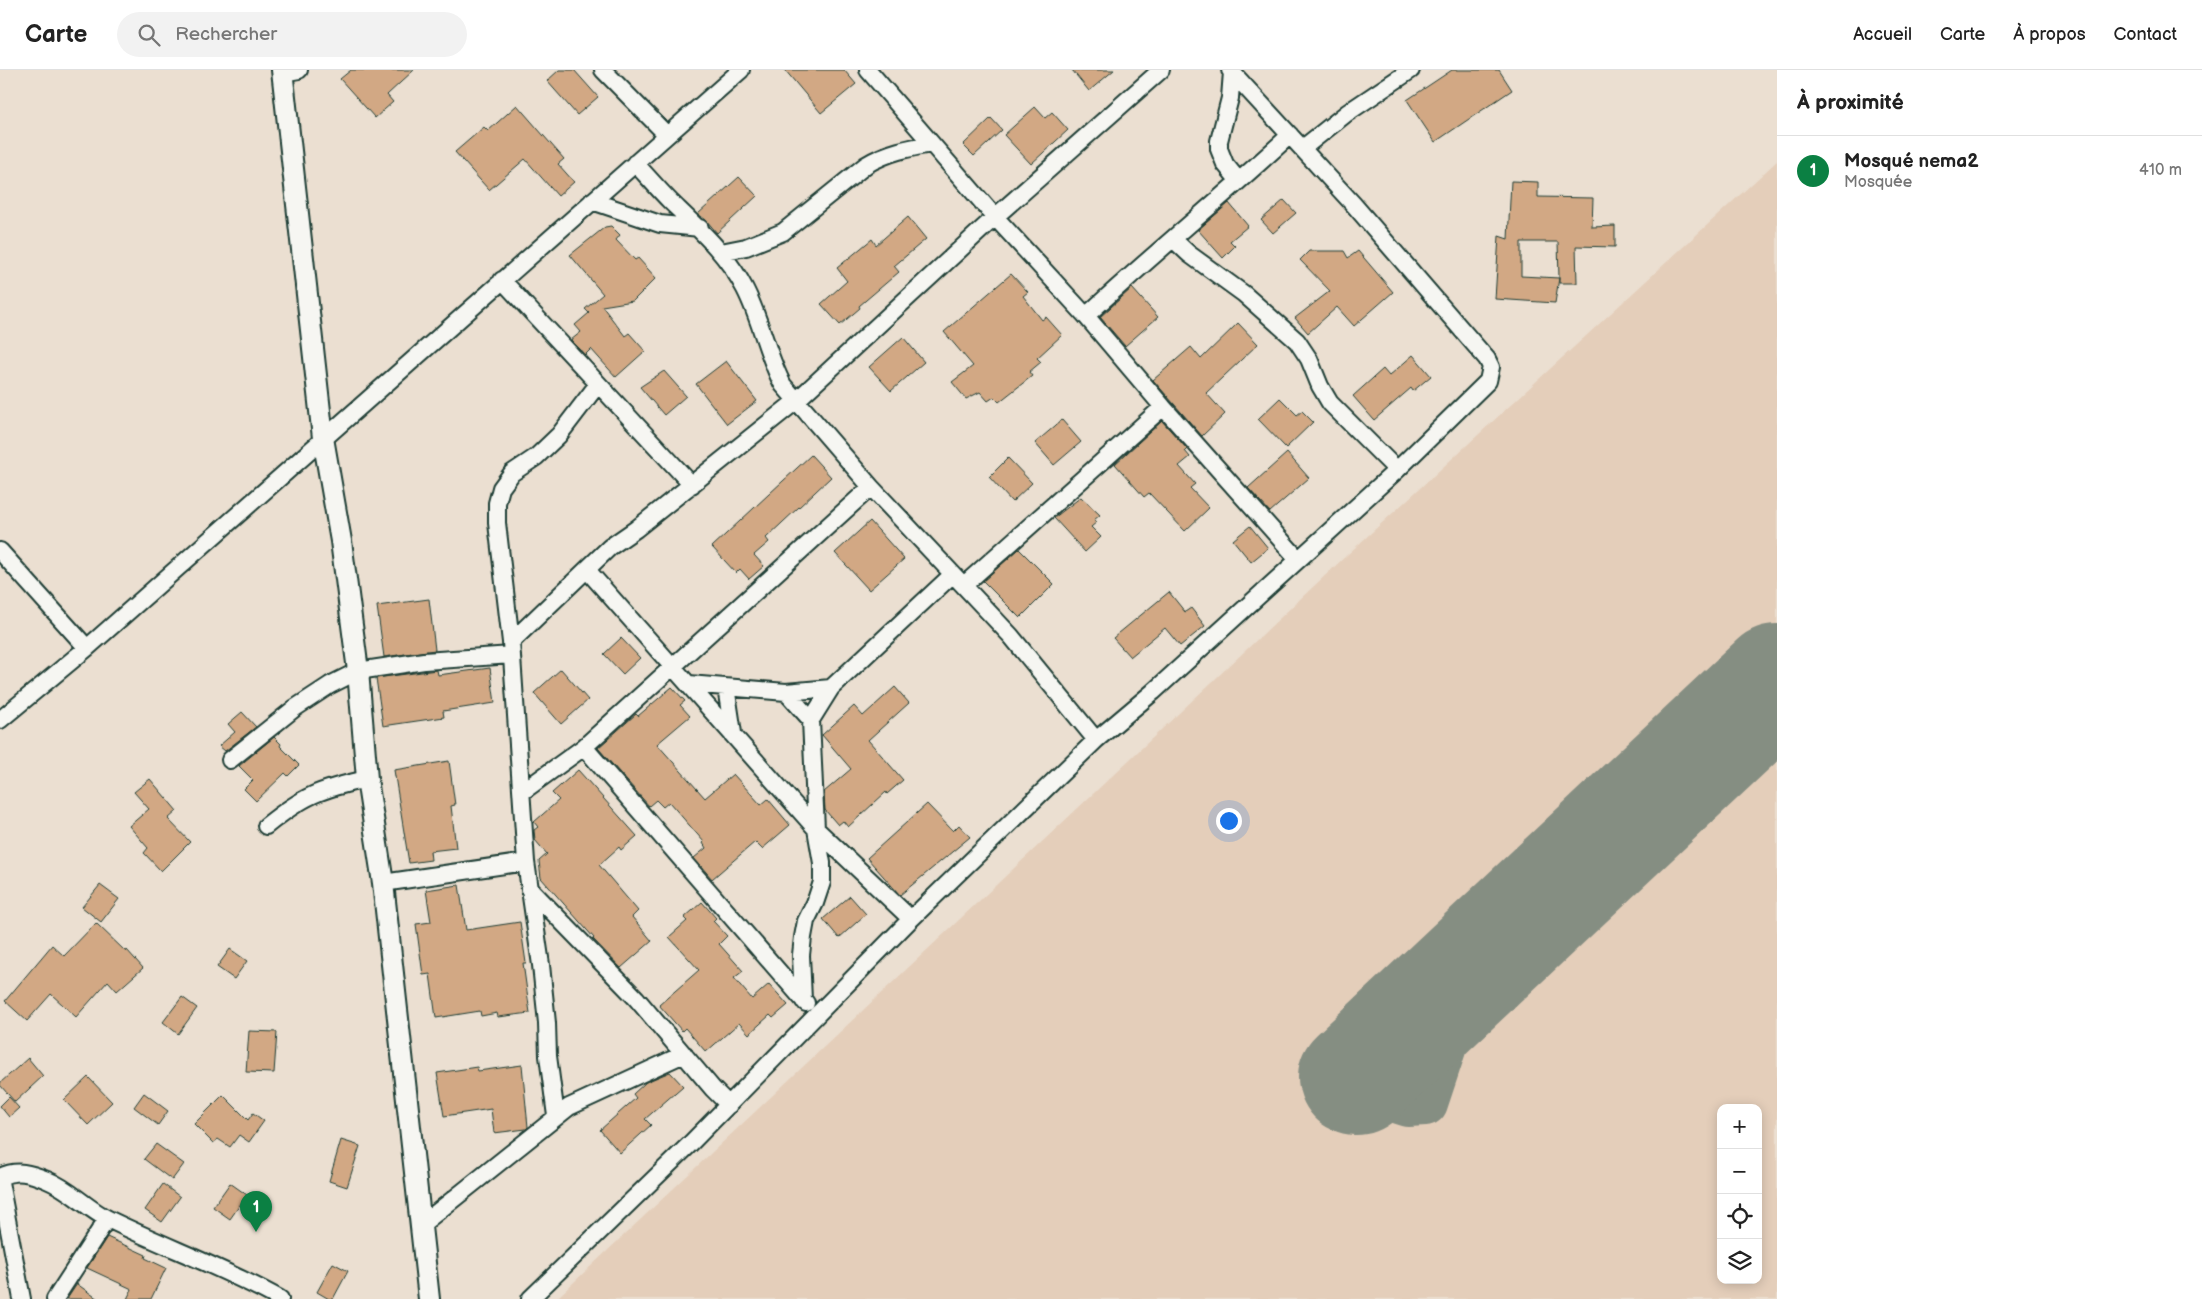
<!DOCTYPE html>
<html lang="fr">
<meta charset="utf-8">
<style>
body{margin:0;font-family:"Balsamiq Sans",sans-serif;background:#f2f2f2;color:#222}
.controls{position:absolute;right:15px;bottom:15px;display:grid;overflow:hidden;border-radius:10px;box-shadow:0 2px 12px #0003}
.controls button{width:45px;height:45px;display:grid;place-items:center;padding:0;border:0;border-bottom:1px solid #e0e0e0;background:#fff;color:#222;font:25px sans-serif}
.you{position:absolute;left:1228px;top:750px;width:18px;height:18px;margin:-12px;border:4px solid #fff;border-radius:50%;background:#1a73e8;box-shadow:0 0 0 8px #1a73e833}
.badge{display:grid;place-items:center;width:32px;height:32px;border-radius:50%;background:#0b8043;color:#fff;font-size:16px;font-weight:700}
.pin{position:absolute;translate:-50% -41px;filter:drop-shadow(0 1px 2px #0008)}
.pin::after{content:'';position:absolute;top:26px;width:18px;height:15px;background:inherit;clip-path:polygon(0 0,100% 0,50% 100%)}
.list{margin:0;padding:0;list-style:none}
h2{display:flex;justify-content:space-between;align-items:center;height:65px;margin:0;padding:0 20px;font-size:21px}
h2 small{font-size:16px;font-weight:400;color:#767676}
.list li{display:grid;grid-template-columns:32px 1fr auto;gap:15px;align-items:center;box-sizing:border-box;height:70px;padding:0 20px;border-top:1px solid #e0e0e0}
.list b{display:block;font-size:19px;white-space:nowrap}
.list p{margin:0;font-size:16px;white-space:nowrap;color:#767676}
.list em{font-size:16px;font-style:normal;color:#767676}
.icon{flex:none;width:28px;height:28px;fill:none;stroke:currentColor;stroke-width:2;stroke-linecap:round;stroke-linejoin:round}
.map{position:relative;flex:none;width:1777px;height:1229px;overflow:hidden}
header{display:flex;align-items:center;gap:30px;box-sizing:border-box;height:70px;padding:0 25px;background:#fff;border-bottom:1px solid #e0e0e0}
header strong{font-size:24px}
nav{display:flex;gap:28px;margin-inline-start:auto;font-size:18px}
.search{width:350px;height:45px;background:#f2f2f2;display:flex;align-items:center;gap:12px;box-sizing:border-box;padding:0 18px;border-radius:28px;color:#767676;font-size:19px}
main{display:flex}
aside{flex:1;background:#fff}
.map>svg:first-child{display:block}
</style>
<header>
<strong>Carte</strong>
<div class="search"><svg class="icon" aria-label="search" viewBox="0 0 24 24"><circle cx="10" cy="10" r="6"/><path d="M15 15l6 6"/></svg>Rechercher</div>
<nav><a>Accueil</a><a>Carte</a><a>À propos</a><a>Contact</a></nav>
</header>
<main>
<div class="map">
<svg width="1777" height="1229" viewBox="0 0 1777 1229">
<rect width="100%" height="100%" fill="#ebdfd1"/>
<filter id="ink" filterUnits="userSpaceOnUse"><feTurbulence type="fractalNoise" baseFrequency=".02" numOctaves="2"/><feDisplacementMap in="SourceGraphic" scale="10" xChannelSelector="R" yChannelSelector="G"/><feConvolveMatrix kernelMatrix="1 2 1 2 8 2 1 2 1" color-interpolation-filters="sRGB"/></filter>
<g filter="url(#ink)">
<path fill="#e4ceba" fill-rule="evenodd" d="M1777,91V1229H556L1347,485ZM1721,1038H1758V1210H1721Z"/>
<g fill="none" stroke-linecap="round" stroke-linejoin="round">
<path stroke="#858e82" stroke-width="46" d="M1724,662L1750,649H1777
M1432,935L1390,944L1375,960L1366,978L1367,996L1375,1015L1389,1028L1408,1034L1425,1033L1469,901"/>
<path stroke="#858e82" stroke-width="116" d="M1356,1007L1777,612"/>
</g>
<path fill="#d2a884" stroke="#1f3d34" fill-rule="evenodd" d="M351,0H414L387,25L393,32L375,48L340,9Z
M559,0H574L598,27L577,45L547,11Z
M785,0H844L856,14L821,43Z
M1072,0H1114L1089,21Z
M1452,0H1499L1512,20L1435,72L1407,30Z
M517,35L564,89L558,94L574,112L558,126L525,89L489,120L455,82L484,57L488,61Z
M1035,37L1045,48L1052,42L1068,60L1031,94L1004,65Z
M991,48L1002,60L974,86L963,75Z
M739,107L757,126L717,163L706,150L698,144Z
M1511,111L1538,112V127L1593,128L1592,157L1615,156V177L1576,176L1577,213H1559V208L1555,233L1495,229L1499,166L1508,169ZM1521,172H1558L1559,208L1521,206Z
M1284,130L1296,143L1273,163L1261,150Z
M1229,133L1248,156L1230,171L1235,176L1223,188L1198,160Z
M908,147L926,169L894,196L899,202L859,236L860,238L840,255L821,234L847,211L837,198L872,169L876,175Z
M611,156L620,165L616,170L635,190L638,188L656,208L633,231L602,236L625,266L629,263L645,281L616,307L591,279L585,285L571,270L581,262L575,255L589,243L585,239L603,224L570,185L605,157Z
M1309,181H1344L1348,188L1358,181L1393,222L1354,256L1337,237L1308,263L1295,248L1330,221L1300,190Z
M1011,204L1028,222L1023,226L1042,250L1046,247L1062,265L1037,288L1041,292L1029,302L1032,306L999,332L994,327L988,331L980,322L966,329L952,312L973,296L944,262Z
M1132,218L1158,247L1125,276L1100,247Z
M1238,253L1258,274L1206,323L1225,344L1202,366L1153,310L1191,277L1201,289Z
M903,267L924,292L891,321L869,297Z
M1413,285L1431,306L1413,321L1411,318L1374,350L1353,326L1383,299L1389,306Z
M726,291L757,331L727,354L696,314Z
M664,301L686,326L664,345L640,317Z
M1280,328L1297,345L1302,341L1313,352L1286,378L1258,349Z
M1062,350L1081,372L1054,395L1035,373Z
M1162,351L1187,379L1185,381L1190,387L1179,396L1195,414L1190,418L1209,438L1185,461L1149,423L1144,427L1115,394Z
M1287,383L1309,408L1270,442L1248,418Z
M811,385L831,407L766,468L769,472L754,485L764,496L749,509L740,499L736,503L712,477Z
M1008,388L1032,413L1012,432L989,407Z
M1081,427L1100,445L1094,450L1097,452L1091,457L1101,467L1085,482L1054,448Z
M870,451L904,489L869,520L835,483Z
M1250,456L1268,478L1251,492L1233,470Z
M1019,479L1054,514L1020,548L983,511Z
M1169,522L1185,542L1191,538L1205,556L1180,576L1165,558L1130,587L1113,568Z
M429,529L435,580L384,587L377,536Z
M621,568L640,588L623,604L604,584Z
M490,598L495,633L443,641L444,647L383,656L376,608L437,600L438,605Z
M561,599L588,630L561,654L534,623Z
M672,617L685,631L680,635L690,646L657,674L705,728L733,704L761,735L768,729L790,755L762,779L755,772L712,809L694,788L706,778L703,773L704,772L669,732L663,737L656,730L649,736L598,678L636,644L638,646Z
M895,617L909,633L868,670L903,710L887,724L886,722L848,757L843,751L838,755L825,740L824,722L851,699L822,665L854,636L863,646Z
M242,642L256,657L225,681L219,676L235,662L228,654Z
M274,667L281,674L280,676L299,695L288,706L285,703L256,731L244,719L253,710L239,696Z
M449,691L455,735L451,736L456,778L430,781L431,790L409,793L394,700Z
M578,700L637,766L621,780L619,777L599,795L638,841L632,847L652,871L621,898L593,869L594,868L541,808L539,791L547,784L535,770L534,760L538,757L534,752L559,730L552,723Z
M150,709L177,741L168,749L190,772L161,801L144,783L148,778L129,756L149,739L134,722Z
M927,734L953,761L959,755L970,767L900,825L867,788Z
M100,815L119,829L101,852L82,837Z
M459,815L466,860L520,852L526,893H523L530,943L498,947L497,943L481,946L480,941L436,948L430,904L423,905L416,854L431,852L426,820Z
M850,826L866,844L839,868L823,849Z
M702,832L716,848L713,851L727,866L719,874L743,901L734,908L752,929L769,914L788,935L773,948L770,945L749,964L739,953L706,982L685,958L682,961L659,935L699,900L669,867L687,851L684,848Z
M96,853L126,882L127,880L143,898L117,921L108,911L76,947L51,924L27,951L5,931L52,875L64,886Z
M230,879L247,891L234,909L217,897Z
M182,927L197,938L178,964L163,952Z
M249,961L277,962L274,1003L246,1002Z
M28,988L43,1006L15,1032L0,1015V1013Z
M522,995L528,1057L526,1059L494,1063L491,1039L444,1046L437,1003L477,997L478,1001Z
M670,1002L683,1016L645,1049L651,1055L620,1083L600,1060L636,1028L633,1024L646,1012Z
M88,1007L112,1032L88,1055L64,1030Z
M144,1023L168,1041L158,1055L134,1037Z
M223,1025L248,1050L253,1043L264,1051L249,1072L239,1065L230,1077L218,1069L213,1073L194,1054Z
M9,1027L19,1038L9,1047L0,1036Z
M341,1070L360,1076L347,1117L329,1111Z
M156,1074L184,1094L172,1110L144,1089Z
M230,1113L247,1125L230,1149L213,1137Z
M163,1114L180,1127L162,1152L145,1140Z
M107,1167L146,1185L145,1188L166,1198L151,1229H127L132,1219L87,1198Z
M333,1193L348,1201L333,1229H329L317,1222Z
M77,1214L98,1229H67Z"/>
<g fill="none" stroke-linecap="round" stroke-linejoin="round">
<g stroke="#1f3d34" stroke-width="20">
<path id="minor" d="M603,0L667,65
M868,0L995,147L1086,246L1163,337L1298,489
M1232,2L1230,28L1219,71V79L1225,94L1238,110
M282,3L299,0
M1303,78L1347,43L1411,0
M635,93C647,106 659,120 671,132C699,159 727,184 745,219C761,250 767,285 783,315L871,417L1011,566L1096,670
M592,131L660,154L700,158
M1173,169L1189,184L1244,224L1297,271L1309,289L1320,316L1330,333L1397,400
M721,182L746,177L783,162L866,95C887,82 909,78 932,74
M502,210L692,415
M1086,246C1153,184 1223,127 1290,65
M0,481L87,578
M588,501L816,759L911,849
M964,515L1163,337
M511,572L610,477L636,459L796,331L995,147L1161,0
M689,614L786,622L831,618
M726,617L733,663
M786,622L811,650
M0,650L87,578L741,0
M584,677L806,933
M230,690L295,638L330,615L358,601L424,591L512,585
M522,722L584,677L871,417
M266,756C303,726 320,719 367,709
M383,813L526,792
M532,821L636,928L713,1019L729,1035
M803,930L801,885L803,867L806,851L815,833L822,812V793L816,759L811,650L831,618L952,505
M556,1046L548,986L547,953L541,895L526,792L511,572L497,453V433L501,418L512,403L536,387L559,365L598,314
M0,1107C17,1099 30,1103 47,1110C70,1119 86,1138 108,1149C165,1177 225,1198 280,1229
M0,1112L22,1229
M421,1155L569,1037L684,984
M55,1229L107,1149
M530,1229L689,1075L911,849L1096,670L1153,622L1397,400L1488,311L1491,297L1487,289L1354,135L1230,0"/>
</g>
<g stroke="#1f3d34" stroke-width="24">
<path id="tertiary" d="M282,0L323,368L341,471L358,601L367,709L383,813L429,1229"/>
</g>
<use href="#minor" stroke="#f6f6f2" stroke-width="16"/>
<use href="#tertiary" stroke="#f6f6f2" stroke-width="20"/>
</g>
</g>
</svg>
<div class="controls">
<button>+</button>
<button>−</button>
<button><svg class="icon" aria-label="locate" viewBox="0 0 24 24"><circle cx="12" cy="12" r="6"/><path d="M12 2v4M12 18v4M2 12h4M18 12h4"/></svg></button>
<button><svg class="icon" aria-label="layers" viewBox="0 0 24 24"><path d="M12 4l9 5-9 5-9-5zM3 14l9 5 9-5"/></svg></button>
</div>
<div class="you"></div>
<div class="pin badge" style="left:256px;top:1162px">1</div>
</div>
<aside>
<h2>À proximité<small></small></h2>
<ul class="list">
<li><span class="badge">1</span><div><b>Mosqué nema2</b><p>Mosquée</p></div><em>410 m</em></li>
</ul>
</aside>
</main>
